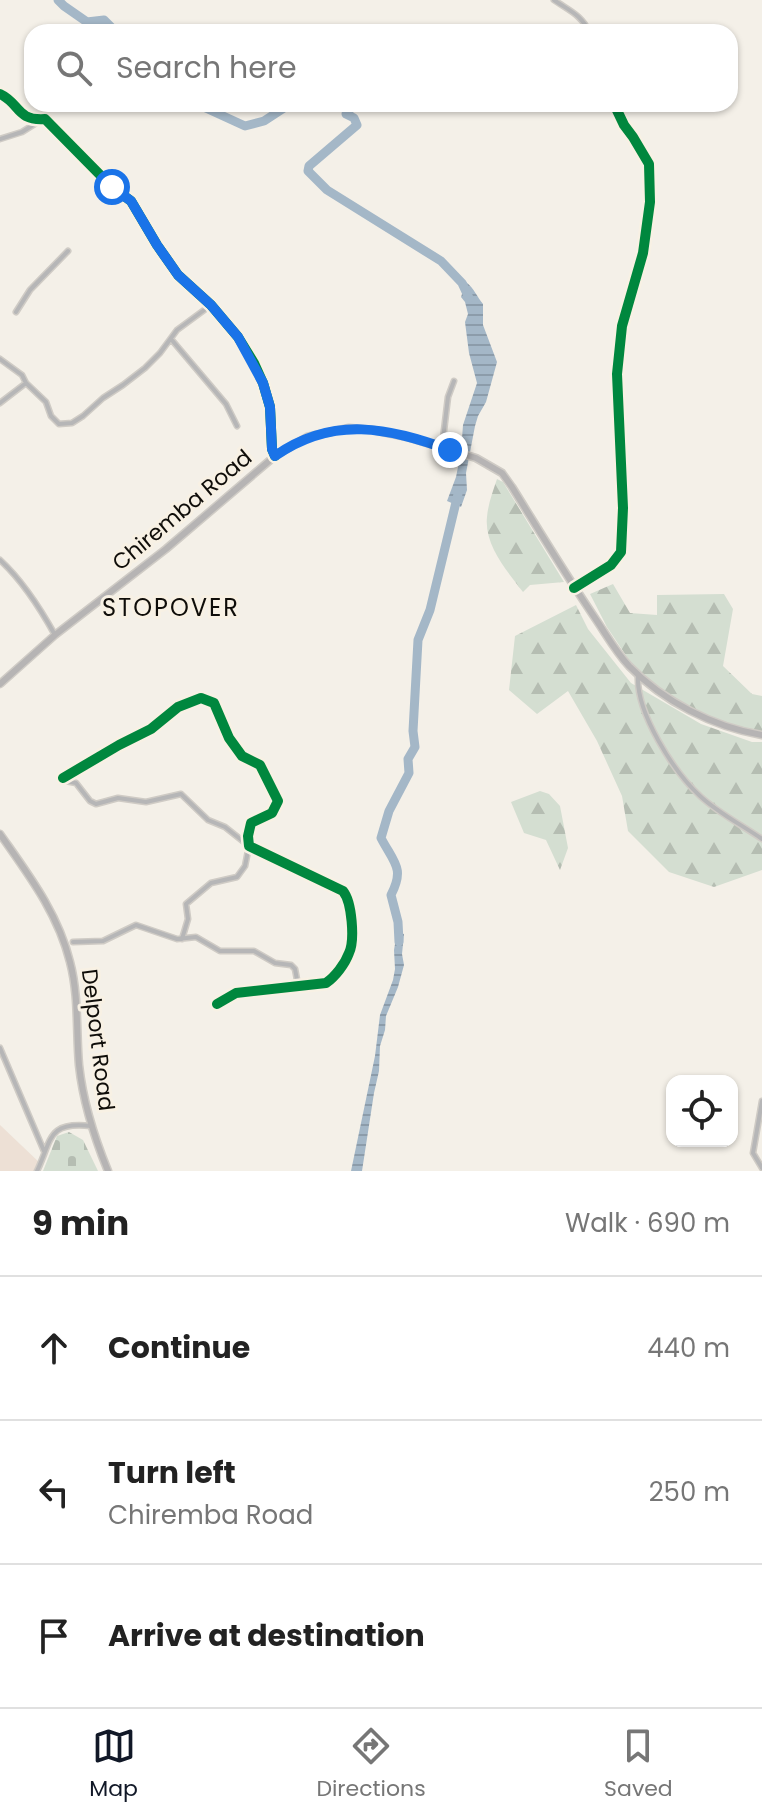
<!DOCTYPE html>
<meta charset="utf-8">
<style>
body{margin:0;font-family:Poppins,sans-serif;background:#f2f2f2;color:#222}
.controls{position:absolute;right:24px;bottom:24px;display:grid;overflow:hidden;border-radius:16px;box-shadow:0 2px 6px #0004}
.controls button{width:72px;height:72px;display:grid;place-items:center;padding:0;border:0;border-bottom:2px solid #e0e0e0;background:#fff;color:#222;font:40px sans-serif}
.stop{position:absolute;width:24px;height:24px;margin:-18px;border:6px solid #1a73e8;border-radius:50%;background:#fff}
.stop.end{background:#1a73e8;border-color:#fff;box-shadow:0 2px 8px #0008}
.list{margin:0;padding:0;list-style:none}
h2{display:flex;justify-content:space-between;align-items:center;height:104px;margin:0;padding:0 32px;font-size:34px}
h2 small{font-size:26px;font-weight:400;color:#767676}
.list li{display:grid;grid-template-columns:52px 1fr auto;gap:24px;align-items:center;box-sizing:border-box;height:144px;padding:0 32px;border-top:2px solid #e0e0e0}
.list b{display:block;font-size:30px;white-space:nowrap}
.list p{margin:0;font-size:26px;white-space:nowrap;color:#767676}
.list em{font-size:26px;font-style:normal;color:#767676}
.icon{flex:none;width:44px;height:44px;fill:none;stroke:currentColor;stroke-width:2;stroke-linecap:round;stroke-linejoin:round}
.map{position:relative;flex:none;width:762px;height:1171px;overflow:hidden}
.search{position:absolute;background:#fff;box-shadow:0 2px 6px #0004;left:24px;right:24px;top:24px;height:88px;display:flex;align-items:center;gap:20px;box-sizing:border-box;padding:0 28px;border-radius:24px;color:#767676;font-size:30px}
.sheet{height:536px;background:#fff}
nav{display:flex;justify-content:space-around;align-items:center;box-sizing:border-box;height:112px;border-top:2px solid #e0e0e0;background:#fff;font-size:22px;color:#767676}
nav a{display:grid;justify-items:center;gap:4px}
nav .on{color:#111827}
.map>svg:first-child{display:block}
</style>
<div class="map">
<svg width="762" height="1171" viewBox="0 0 762 1171">
<defs>
<pattern id="forest-firs" width="22" height="20" patternUnits="userSpaceOnUse" patternTransform="scale(2)"><rect width="22" height="20" fill="#d4ded1"/><path d="M5 1l3.5 6h-7zM16 11l3.5 6h-7z" fill="#b5bdb2"/></pattern>
<pattern id="cemetery-stones" width="16" height="16" patternUnits="userSpaceOnUse" patternTransform="scale(2)"><rect width="16" height="16" fill="#d4ded1"/><path d="M2 7V4a2 2 0 0 1 4 0v3zM10 15v-3a2 2 0 0 1 4 0v3z" fill="#b5bdb2"/></pattern>
<pattern id="water-rules" width="6" height="5" patternUnits="userSpaceOnUse" patternTransform="scale(2)"><rect width="6" height="5" fill="#a4b7c7"/><path d="M0 2.5h6" fill="none" stroke="#8c9caa"/></pattern>
</defs>
<rect width="100%" height="100%" fill="#f4f0e8"/>
<path fill="#ede0d5" d="M0,1125L42,1165L35,1171H0Z"/>
<path fill="url(#forest-firs)" d="M497,479L503,482L564,582L530,585L523,592C507,571 484,545 487,517C488,504 493,491 497,479Z
M613,584L630,613L657,615V595L724,594L733,609L723,666L752,694L762,696V731L749,732L701,714L663,691L633,666L607,627L590,594Z
M576,605L588,629L631,683L701,724L752,742H762V870L714,887L669,872L628,831L622,796L597,741L568,691L537,714L509,690L515,636Z
M540,791L549,794L560,806L568,848L560,870L546,840L524,833L511,802Z"/>
<path fill="url(#cemetery-stones)" d="M69,1132L83,1140L98,1171H43L57,1136Z"/>
<path fill="url(#water-rules)" d="M466,282C474,288 477,297 483,304V325L497,362L486,402L478,416L475,426L466,473L467,490L461,507L447,501L456,477L461,452L463,425L477,383L469,353L465,322L468,314L465,302L461,297Z
M397,932L404,934L402,954L404,965L398,987L386,1016L385,1030L380,1046L379,1071L374,1093L362,1171H351L375,1056L380,1015L393,980L395,969L394,950Z"/>
<g fill="none" stroke-linecap="round" stroke-linejoin="round">
<path stroke="#a4b7c7" stroke-width="9" d="M58,0L64,6L87,22L104,20L116,32
M197,104L245,126L264,121L290,104
M349,104L352,107L346,114L354,118L357,125L309,166L308,171L327,190L441,261L462,283L469,298
M399,942L398,922L391,895C405,868 394,863 381,838L389,811L409,773L408,759L415,747L413,731L418,640L430,610L458,494"/>
<g stroke="#cfcbc5" stroke-width="7">
<path id="minor" d="M554,0C568,10 582,15 589,32
M0,94C20,103 16,121 45,119L112,187L131,201L157,245L178,275L211,305L238,337L254,363L263,383L270,407L272,449L275,456
M0,139L22,132L41,120
M16,312L30,290L68,251
M171,339L226,404L237,426
M0,359L22,375L26,383L46,402L51,416L59,424L72,423L83,416L103,398L123,385L145,368L160,353L177,330L211,305
M0,403L26,383
M442,447L448,397L454,381
M0,560C23,581 40,608 55,635
M574,588L611,565L621,552L623,508L617,374L622,326L643,253L650,202L649,164L633,137L624,125L614,104
M638,676C636,713 674,772 700,796C718,813 742,825 762,839
M63,778L119,745L151,729L178,707L201,698L214,703L229,738L242,756L260,765L278,801L272,813L251,823L248,836L249,846L343,891C352,902 355,940 349,953C345,964 335,977 326,983L236,993L217,1004
M63,778L66,781L76,783L90,801L96,804L118,798L146,802L181,794L208,820L225,827L249,846L245,866L237,877L211,883L186,904L188,919L182,939
M73,942L103,941L136,925L177,939L196,937L220,951H254L275,963L291,965L295,969L298,985
M0,1048L44,1151
M762,1101L753,1153L762,1168
M37,1171C52,1140 47,1121 91,1126"/>
</g>
<g stroke="#cfcbc5" stroke-width="9">
<path id="secondary" d="M0,684L55,635L166,549L275,456L307,437L349,428L373,430L407,437L476,458L502,473L512,487C540,532 567,577 597,621C607,636 616,652 629,666C663,701 713,727 762,735
M0,834C28,874 58,913 70,962C79,996 76,1031 79,1065C83,1102 94,1137 108,1171"/>
</g>
<use href="#minor" stroke="#b6b6b7" stroke-width="4"/>
<use href="#secondary" stroke="#b6b4b4" stroke-width="6"/>
<g stroke="#f8f1e4" stroke-width="15">
<path id="cycleway" d="M0,94C20,103 16,121 45,119L112,187L131,201L157,245L178,275L211,305L238,337L254,363L263,383L270,407L272,449L275,456
M574,588L611,565L621,552L623,508L617,374L622,326L643,253L650,202L649,164L633,137L624,125L614,104
M63,778L119,745L151,729L178,707L201,698L214,703L229,738L242,756L260,765L278,801L272,813L251,823L248,836L249,846L343,891C352,902 355,940 349,953C345,964 335,977 326,983L236,993L217,1004"/>
</g>
<use href="#cycleway" stroke="#00873e" stroke-width="10"/>
</g>
<g fill="none" stroke-linecap="round" stroke-linejoin="round">
<path stroke="#1a73e8" stroke-width="10" d="M112,187L131,201L157,245L178,275L211,305L238,337L263,383L270,407L272,449L275,456C334,415 388,428 450,450"/>
</g>
<g text-anchor="middle" dominant-baseline="central" stroke-width="6" stroke-linejoin="round" paint-order="stroke">
<g font-size="22" fill="#0f0d09" stroke="#f8f1e4">
<text transform="translate(182 510) rotate(-40)">Chiremba Road</text>
<text transform="translate(98 1040) rotate(83)">Delport Road</text>
</g>
<g font-size="24" letter-spacing="2" fill="#0f0d09" stroke="#f8f1e4">
<text x="171" y="607">STOPOVER</text>
</g>
</g>
</svg>
<div class="controls">
<button><svg class="icon" aria-label="locate" viewBox="0 0 24 24"><circle cx="12" cy="12" r="6"/><path d="M12 2v4M12 18v4M2 12h4M18 12h4"/></svg></button>
</div>
<div class="stop" style="left:112px;top:187px"></div>
<div class="stop end" style="left:450px;top:450px"></div>
<div class="search"><svg class="icon" aria-label="search" viewBox="0 0 24 24"><circle cx="10" cy="10" r="6"/><path d="M15 15l6 6"/></svg>Search here</div>
</div>
<section class="sheet">
<h2>9 min<small>Walk · 690 m</small></h2>
<ul class="list">
<li><svg class="icon" aria-label="ahead" viewBox="0 0 24 24"><path d="M12 20V5M6 11l6-6 6 6"/></svg><div><b>Continue</b></div><em>440 m</em></li>
<li><svg class="icon" aria-label="left" viewBox="0 0 24 24"><path d="M17 20v-9H6M10 6l-5 5 5 5"/></svg><div><b>Turn left</b><p>Chiremba Road</p></div><em>250 m</em></li>
<li><svg class="icon" aria-label="arrive" viewBox="0 0 24 24"><path d="M6 21V4h12l-3 4 3 4H6"/></svg><div><b>Arrive at destination</b></div></li>
</ul>
</section>
<nav>
<a class="on"><svg class="icon" aria-label="map" viewBox="0 0 24 24"><path d="M3 6l6-2 6 2 6-2v14l-6 2-6-2-6 2zM9 4v14M15 6v14"/></svg>Map</a>
<a><svg class="icon" aria-label="directions" viewBox="0 0 24 24"><path d="M12 3l9 9-9 9-9-9zM9 14v-3h6M13 9l2 2-2 2"/></svg>Directions</a>
<a><svg class="icon" aria-label="saved" viewBox="0 0 24 24"><path d="M7 4h10v16l-5-4-5 4z"/></svg>Saved</a>
</nav>
